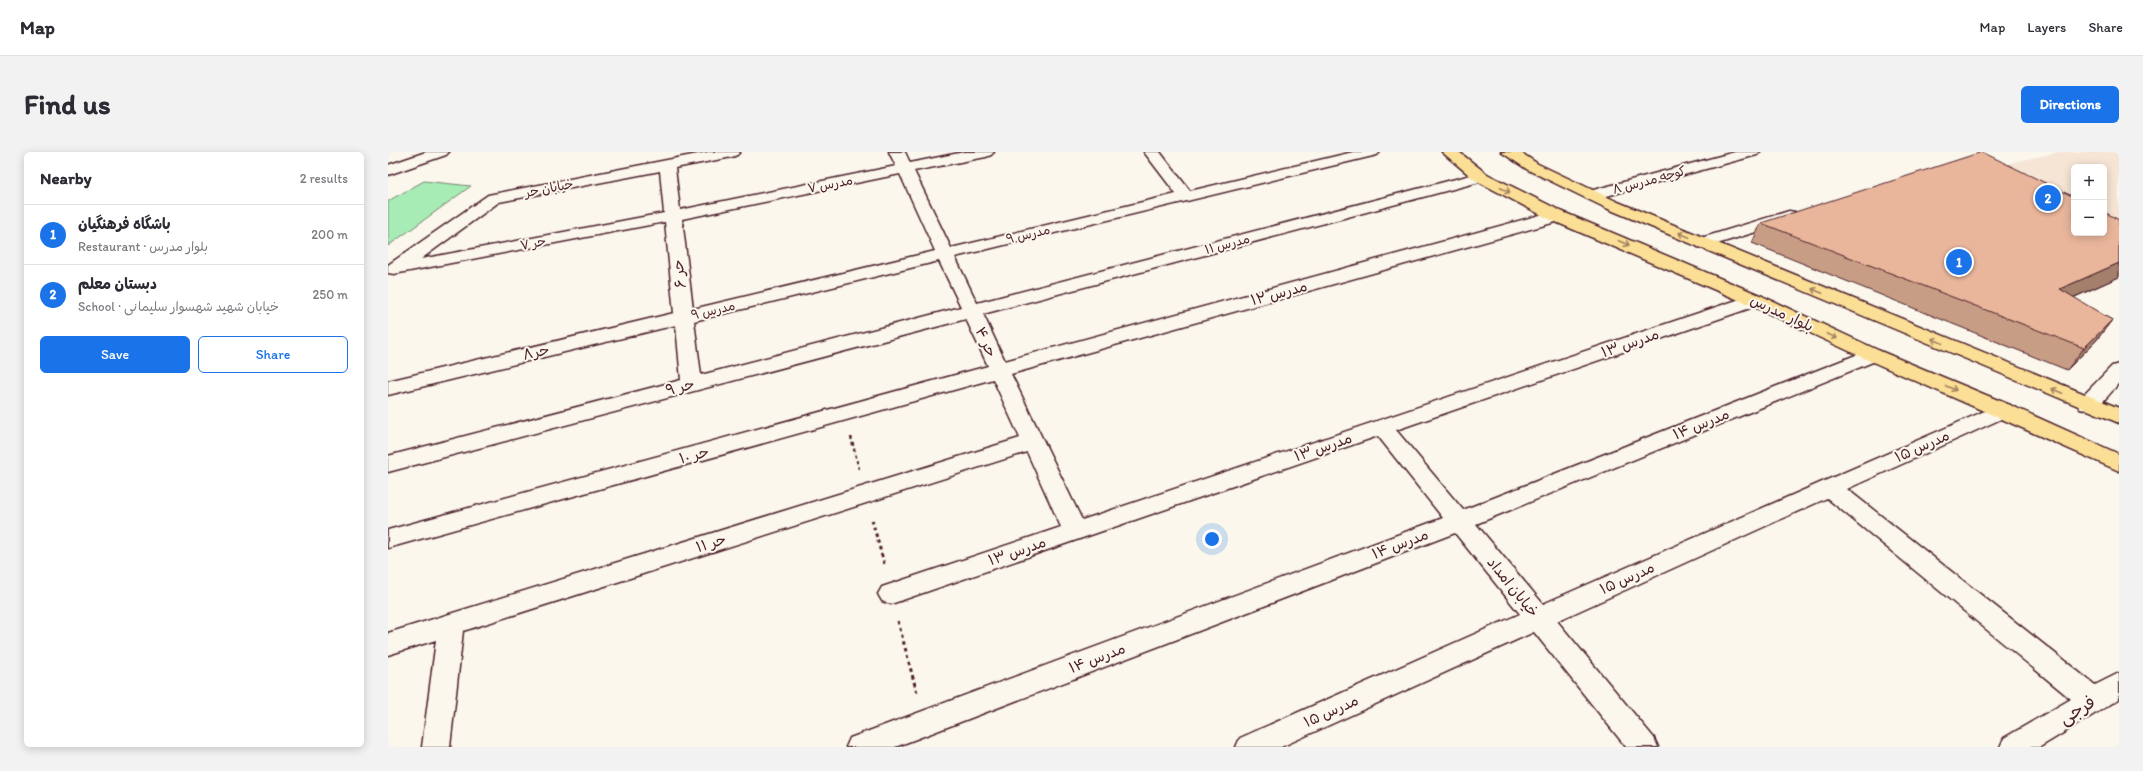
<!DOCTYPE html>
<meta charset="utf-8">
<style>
body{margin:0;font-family:Itim,"Playpen Sans Arabic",sans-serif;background:#f2f2f3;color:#2b2b33}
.controls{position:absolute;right:12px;top:12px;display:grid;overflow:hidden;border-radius:6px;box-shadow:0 2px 10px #0003}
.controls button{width:36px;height:36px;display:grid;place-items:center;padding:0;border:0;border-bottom:1px solid #e1e1e2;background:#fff;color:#2b2b33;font:20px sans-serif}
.you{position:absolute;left:824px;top:387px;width:14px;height:14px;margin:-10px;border:3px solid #fff;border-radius:50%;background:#1a73e8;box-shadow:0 0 0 6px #1a73e833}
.badge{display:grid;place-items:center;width:26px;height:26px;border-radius:50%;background:#1a73e8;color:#fff;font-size:13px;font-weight:700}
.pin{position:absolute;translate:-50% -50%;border:2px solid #fff;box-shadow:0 1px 4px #0006}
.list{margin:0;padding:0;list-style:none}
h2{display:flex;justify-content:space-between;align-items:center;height:52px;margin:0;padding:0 16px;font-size:17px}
h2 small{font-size:13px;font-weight:400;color:#7c7c81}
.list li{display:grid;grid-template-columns:26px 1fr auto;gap:12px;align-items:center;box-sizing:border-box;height:60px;padding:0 16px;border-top:1px solid #e1e1e2}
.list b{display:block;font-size:15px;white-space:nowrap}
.list p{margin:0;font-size:13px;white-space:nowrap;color:#7c7c81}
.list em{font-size:13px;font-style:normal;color:#7c7c81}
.actions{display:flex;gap:8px;padding:12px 16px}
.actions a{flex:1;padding:9px 0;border:1px solid #1a73e8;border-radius:6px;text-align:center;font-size:14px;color:#1a73e8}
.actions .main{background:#1a73e8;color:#fff}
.map{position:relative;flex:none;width:1731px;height:595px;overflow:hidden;border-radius:6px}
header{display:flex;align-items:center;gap:24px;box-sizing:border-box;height:56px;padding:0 20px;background:#fff;border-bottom:1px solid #e1e1e2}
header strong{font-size:19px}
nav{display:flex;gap:22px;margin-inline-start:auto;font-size:14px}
.intro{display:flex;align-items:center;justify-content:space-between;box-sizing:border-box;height:96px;padding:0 24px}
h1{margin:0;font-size:28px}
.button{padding:10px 18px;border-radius:6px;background:#1a73e8;color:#fff;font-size:14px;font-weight:700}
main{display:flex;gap:24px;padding:0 24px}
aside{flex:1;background:#fff;border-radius:6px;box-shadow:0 2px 10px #0003}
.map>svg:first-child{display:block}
</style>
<header>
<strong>Map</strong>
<nav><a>Map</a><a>Layers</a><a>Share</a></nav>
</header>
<div class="intro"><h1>Find us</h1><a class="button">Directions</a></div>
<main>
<aside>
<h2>Nearby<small>2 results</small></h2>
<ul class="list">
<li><span class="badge">1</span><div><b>باشگاه فرهنگیان</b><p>Restaurant · بلوار مدرس</p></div><em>200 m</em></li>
<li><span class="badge">2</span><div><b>دبستان معلم</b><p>School · خیابان شهید شهسوار سلیمانی</p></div><em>250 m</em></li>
</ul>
<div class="actions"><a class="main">Save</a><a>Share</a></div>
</aside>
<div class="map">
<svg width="1731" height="595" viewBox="0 0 1731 595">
<rect width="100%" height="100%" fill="#fbf7ec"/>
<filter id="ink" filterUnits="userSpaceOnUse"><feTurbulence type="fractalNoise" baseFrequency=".025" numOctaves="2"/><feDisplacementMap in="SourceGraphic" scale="8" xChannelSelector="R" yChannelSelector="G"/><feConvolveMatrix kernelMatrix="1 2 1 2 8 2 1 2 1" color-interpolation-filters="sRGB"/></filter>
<g filter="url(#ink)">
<path fill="#f6e4d4" d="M1671,0H1731V95L1716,81V15H1686V72L1583,20Z"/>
<path fill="#a7ebb5" stroke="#788570" d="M36,29L83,34L0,94V49Z"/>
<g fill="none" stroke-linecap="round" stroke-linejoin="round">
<g stroke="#4a1f2b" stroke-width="3">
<path id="minor" d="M38,0H61L58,3L0,23V13Z
M320,0H352L349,3L344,5L287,16L292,58L508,14L501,0H517L522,11L576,0H606L603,3L598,5L526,19L563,96L788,42L756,0H772L802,39L965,0H992L989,3L567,105L589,151L1087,22H1099L1101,25L1099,28L595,162L617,209L1163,60H1175L1177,64L1175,68L623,222L694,368L1367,142L1374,144L1376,148L1374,152L1008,278L1075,358L1478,199L1485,197L1492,199L1495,203L1492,207L1088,372L1155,452L1615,251L1622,253L1626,258L1622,263L1459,337L1707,533L1731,521V547L1652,595H1612L1616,586L1683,547L1439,346L1169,469L1266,586L1270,595H1238L1146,480L893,595H848L852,586L1132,462L1067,381L507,595H458L462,586L1055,366L990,284L503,452L494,449L490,442L494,435L673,375L639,300L75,479L62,595H34L48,488L0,503V481L632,286L605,227L0,396V378L600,214L578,167L0,320V304L293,228L288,173L0,243V229L286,161L277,70L6,122L0,121V113L100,43ZM272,19L276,61L33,107L111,50ZM512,22L547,99L305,157L294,67ZM551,109L573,155L313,223L306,169Z
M1347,0H1372L1369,3L1204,48L1198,46L1196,43L1198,40Z
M1401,59L1407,60L1409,64L1407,68L1316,96L1310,95L1307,91L1310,87Z
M1731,212V231C1720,243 1709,262 1692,257L1689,252L1692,247L1724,214Z"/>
</g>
<g stroke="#4a1f2b" stroke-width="3">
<path id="major" d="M1054,0H1071L1099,22L1175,60L1374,144L1492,199L1622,253L1731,302V319L1478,207L1360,152L1163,68L1087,28Z
M1113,0H1132L1150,12L1230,50L1731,256V271L1218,56L1140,18Z"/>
</g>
<path stroke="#4a1f2b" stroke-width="2.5" stroke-dasharray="3 3" stroke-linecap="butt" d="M463,285L471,317"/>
<path stroke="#4a1f2b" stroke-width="3" stroke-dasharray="3.5 3.5" stroke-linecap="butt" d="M484,368L497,415
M510,469L529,541"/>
<use href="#minor" fill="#fbf7ec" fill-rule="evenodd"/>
<use href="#major" fill="#fbdf96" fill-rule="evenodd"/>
</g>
<path fill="#c89d85" stroke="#4a1f2b" d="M1731,68V125L1685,146L1724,168L1707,190L1679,218L1364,91L1373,71Z"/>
<path fill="#a37f6c" stroke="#4a1f2b" d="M1731,111V125L1657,158L1672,137Z
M1724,168L1707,190L1679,218L1696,196Z"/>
<path fill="#e9b69b" stroke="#4a1f2b" d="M1594,0L1686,45V81H1716V60L1731,68V111L1672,137L1724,168L1696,196L1373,71Z"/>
<defs><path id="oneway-shaft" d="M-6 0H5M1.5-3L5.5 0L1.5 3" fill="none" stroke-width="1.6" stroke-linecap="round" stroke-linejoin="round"/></defs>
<g stroke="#a27f60">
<use href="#oneway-shaft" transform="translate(1117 38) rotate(27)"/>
<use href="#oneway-shaft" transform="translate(1296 83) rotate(-157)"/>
<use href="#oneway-shaft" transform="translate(1236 91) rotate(23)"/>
<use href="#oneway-shaft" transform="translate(1429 139) rotate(-157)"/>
<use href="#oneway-shaft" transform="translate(1444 184) rotate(25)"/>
<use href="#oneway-shaft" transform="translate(1549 189) rotate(-157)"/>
<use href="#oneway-shaft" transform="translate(1563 236) rotate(23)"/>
<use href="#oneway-shaft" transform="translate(1669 239) rotate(-157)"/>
</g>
</g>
<g text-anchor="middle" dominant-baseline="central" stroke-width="4" stroke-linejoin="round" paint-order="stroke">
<g font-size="13" fill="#4a1f2b" stroke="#fbf7ec">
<text transform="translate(1261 28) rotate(-15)">کوچه مدرس ۸</text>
<text transform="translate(442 32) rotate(-11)">مدرس ۷</text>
<text transform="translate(161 36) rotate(-11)">خیابان حر</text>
<text transform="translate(640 82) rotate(-13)">مدرس ۹</text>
<text transform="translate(145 91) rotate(-11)">حر ۷</text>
<text transform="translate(839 92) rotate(-15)">مدرس ۱۱</text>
<text transform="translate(325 158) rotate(-13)">مدرس ۹</text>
</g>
<g font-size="15" fill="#4a1f2b" stroke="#fbf7ec">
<text transform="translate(291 122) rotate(-97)">حر ۶</text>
<text transform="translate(891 141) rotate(-15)">مدرس ۱۲</text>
<text transform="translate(1394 161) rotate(25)">بلوار مدرس</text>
<text transform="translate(598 190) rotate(65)">حر ۴</text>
<text transform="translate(1242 191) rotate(-19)">مدرس ۱۳</text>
<text transform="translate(148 200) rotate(-13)">حر۸</text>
<text transform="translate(292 235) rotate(-15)">حر ۹</text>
<text transform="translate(1313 272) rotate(-22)">مدرس ۱۴</text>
<text transform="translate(1534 294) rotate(-24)">مدرس ۱۵</text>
<text transform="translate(935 295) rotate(-19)">مدرس ۱۳</text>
<text transform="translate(306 303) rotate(-15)">حر ۱۰</text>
<text transform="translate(323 391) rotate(-17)">حر ۱۱</text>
<text transform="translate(1012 392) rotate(-21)">مدرس ۱۴</text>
<text transform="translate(629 399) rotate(-19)">مدرس ۱۳</text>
<text transform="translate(1239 426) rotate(-24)">مدرس ۱۵</text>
<text transform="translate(1125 435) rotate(51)">خیابان امداد</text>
<text transform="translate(709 506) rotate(-21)">مدرس ۱۴</text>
<text transform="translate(943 559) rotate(-24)">مدرس ۱۵</text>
</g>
<g font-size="18" fill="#4a1f2b" stroke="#fbf7ec">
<text transform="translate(1689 558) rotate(-31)">فرجی</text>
</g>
</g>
</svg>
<div class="controls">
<button>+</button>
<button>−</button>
</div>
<div class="you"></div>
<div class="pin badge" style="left:1571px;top:110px">1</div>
<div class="pin badge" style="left:1660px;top:46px">2</div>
</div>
</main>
